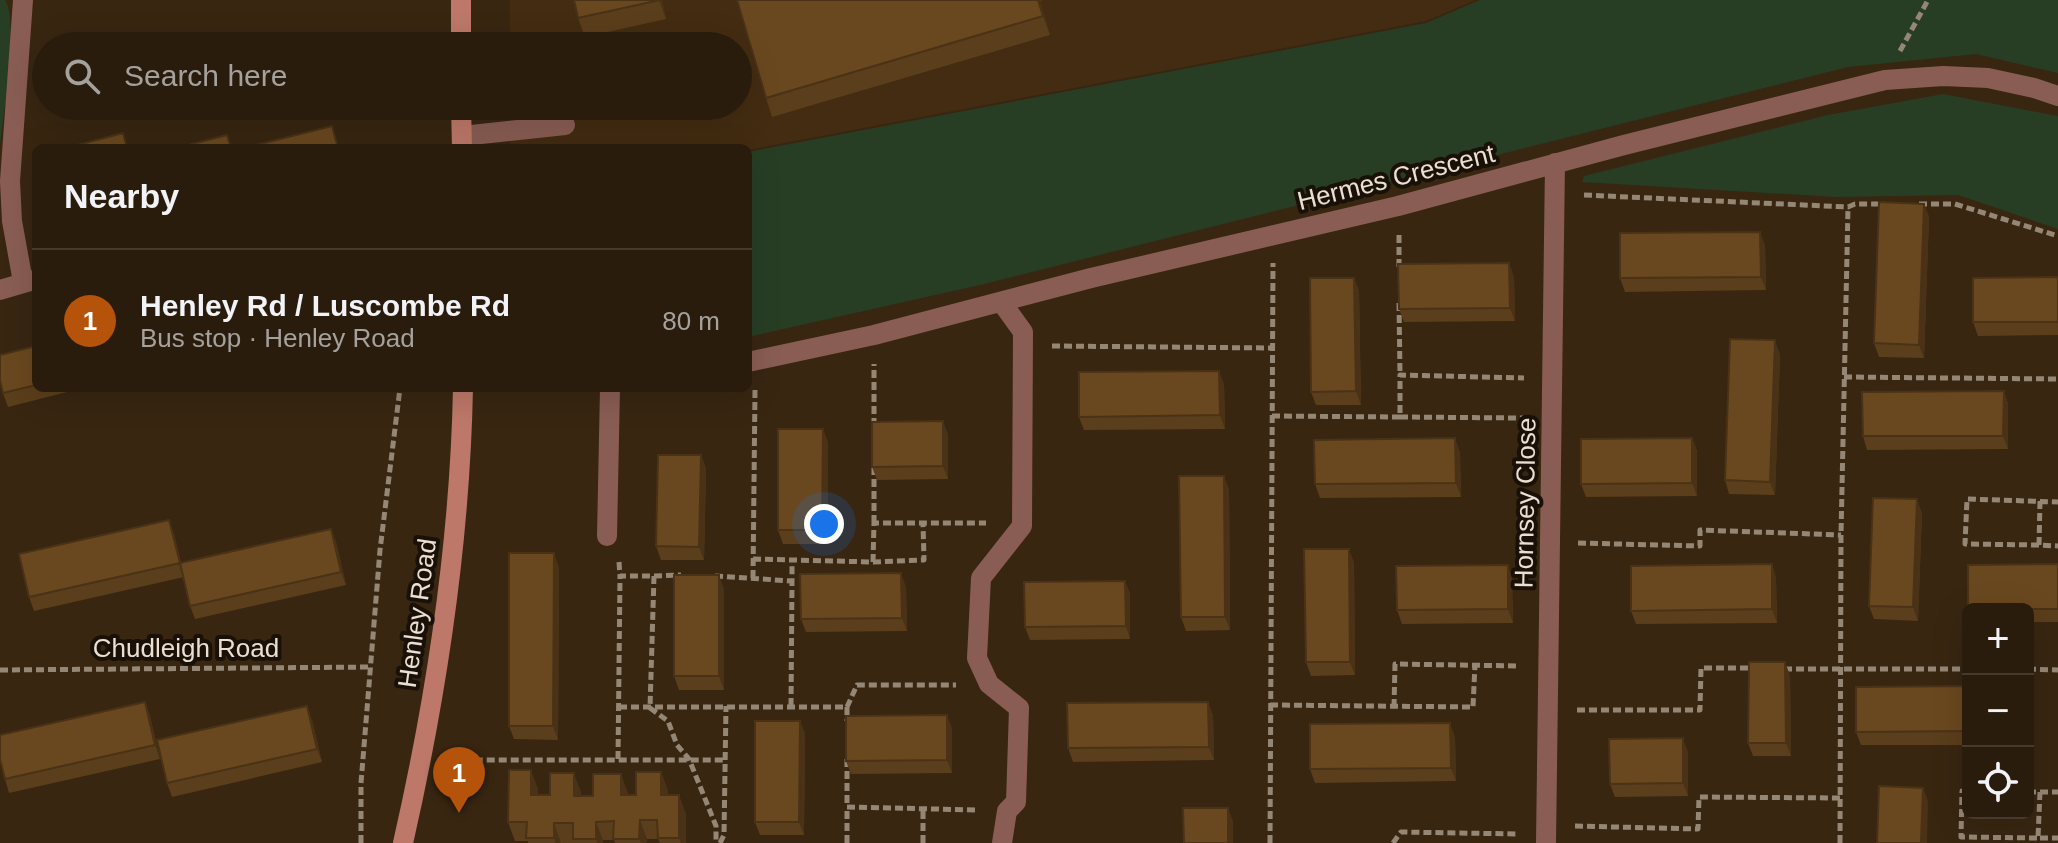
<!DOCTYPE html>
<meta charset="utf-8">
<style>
body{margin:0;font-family:Arial,sans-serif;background:#322516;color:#f1f3f6}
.controls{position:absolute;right:24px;bottom:24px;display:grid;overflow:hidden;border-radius:12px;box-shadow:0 8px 32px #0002}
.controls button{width:72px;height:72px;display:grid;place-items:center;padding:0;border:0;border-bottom:2px solid #463a2e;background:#2a1c0d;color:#f1f3f6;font:40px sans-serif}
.you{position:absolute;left:824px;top:524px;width:28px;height:28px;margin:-20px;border:6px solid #fff;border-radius:50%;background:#1a73e8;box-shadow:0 0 0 12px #1a73e833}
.badge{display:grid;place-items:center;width:52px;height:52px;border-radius:50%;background:#b45309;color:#fff;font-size:26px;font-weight:700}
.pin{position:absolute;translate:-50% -66px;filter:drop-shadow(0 2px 4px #0008)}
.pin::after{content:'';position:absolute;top:42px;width:28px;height:24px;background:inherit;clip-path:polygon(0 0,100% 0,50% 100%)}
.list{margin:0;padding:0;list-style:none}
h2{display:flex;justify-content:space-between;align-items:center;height:104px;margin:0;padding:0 32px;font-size:34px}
h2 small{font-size:26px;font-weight:400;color:#a5a19d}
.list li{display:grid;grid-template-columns:52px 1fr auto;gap:24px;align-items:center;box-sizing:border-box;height:144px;padding:0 32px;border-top:2px solid #463a2e}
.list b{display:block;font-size:30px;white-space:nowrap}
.list p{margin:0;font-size:26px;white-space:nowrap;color:#a5a19d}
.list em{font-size:26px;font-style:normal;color:#a5a19d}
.icon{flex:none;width:44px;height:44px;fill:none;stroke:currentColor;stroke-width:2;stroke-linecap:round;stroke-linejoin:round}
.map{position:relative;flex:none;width:2058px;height:843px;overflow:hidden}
.search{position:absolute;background:#2a1c0d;box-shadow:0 8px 32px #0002;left:32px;top:32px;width:720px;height:88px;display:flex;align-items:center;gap:20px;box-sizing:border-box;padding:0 28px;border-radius:44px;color:#a5a19d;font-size:30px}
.panel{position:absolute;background:#2a1c0d;box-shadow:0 8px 32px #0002;left:32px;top:144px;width:720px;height:248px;border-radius:12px}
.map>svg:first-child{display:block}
</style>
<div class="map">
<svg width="2058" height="843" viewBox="0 0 2058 843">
<rect width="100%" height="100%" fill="#382611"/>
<path fill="#432c11" d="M510,0H1476L1426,21L748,150V148H510V106H738V46H510Z"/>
<path fill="#273e25" d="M0,0H5C19,20 3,117 0,145Z
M1480,0H2058V73L1976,54L1848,67L980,285L748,337V152L1426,23Z
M1943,94L2058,116V229L1958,195L1836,197L1582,182L1584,176L1828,115Z"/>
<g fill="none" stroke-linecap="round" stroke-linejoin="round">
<path stroke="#958776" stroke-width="5" stroke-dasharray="8 4" stroke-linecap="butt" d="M1900,51L1928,0
M1584,195L1848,207L1855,204H1885
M1919,204H1955L2058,236
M1399,235V269
M1399,303L1400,375
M1052,346L1273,348
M1844,377L2058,379
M1272,416L1400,417V375L1524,378
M1400,417L1523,418
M874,426V364
M2040,501L2039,545L2058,546
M874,523V464
M1578,543L1700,546V530L1841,535
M2039,545L1965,544L1967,499L2058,502
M753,559L873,562L924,560L923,523H986
M619,562L620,576H654L650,708L668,721L677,745L689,759L716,826V843
M873,562L874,523H923
M654,576L681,575
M715,576L792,581V561
M753,578L755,390
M1784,669H1968
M2028,669L2058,670
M0,670L372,667
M1270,705L1473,707L1475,664
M791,706L792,581
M619,707H847V721
M847,707L857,685H956
M1394,707L1395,664L1520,666
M1577,710H1700L1701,668H1754
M451,757L467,760H726
M618,759L620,576
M847,759V807L978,810
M1968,791H1962L1961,837L2038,838
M2028,792H2058
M2040,792L2038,838H2058
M1575,826L1698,829L1699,797L1842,798
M361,843V783L380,550L400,388
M720,843L724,835L726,706
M847,843V807
M923,843V807
M1270,843L1273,263
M1393,843L1401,832L1518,834
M1840,843L1841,535L1848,207"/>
<path stroke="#895d53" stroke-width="20" d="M462,136L565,125"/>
<path stroke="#895d53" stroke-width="20" d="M23,282L12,221L10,181L23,0
M0,290L34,280
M1002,303L1023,332L1022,526L981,578L977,658L989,684L1019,708L1016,802L1007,811L1002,843
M748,362L874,335L1091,278L1398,206L1624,145L1885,80L1943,76L1988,78L2034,88L2058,96
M607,536L610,388
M1546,843L1555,163"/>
<path stroke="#bd7869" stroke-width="20" d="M461,0V46
M461,106L462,148
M403,843C437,694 460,541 463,388"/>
</g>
<path fill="#5b3e1b" d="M574,0H662L666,19L585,37L578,18Z
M737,0H1043L1040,1L1050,35L772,117L766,98Z
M1924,204L1929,217L1924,358L1879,357L1874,343Z
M1765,245L1766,290L1625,292L1620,278Z
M1514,277L1515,321L1404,322L1399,309Z
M2058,277V335L1978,336L1973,322Z
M1354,278L1359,291L1361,405H1316L1311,392Z
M36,346V388H83L8,407L3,393Z
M1780,354L1775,495L1729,494L1725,480Z
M1224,384L1225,429L1084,430L1079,417Z
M2004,391L2008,404V449L1867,450L1863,436Z
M823,429L828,443L827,544H783L778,530Z
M948,434V479L877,480L872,467Z
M1692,438L1697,451V496L1586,497L1581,484Z
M1460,452L1461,497L1320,498L1315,484Z
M701,455L706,469L704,560H661L656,546Z
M1229,489L1230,630L1186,631L1181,617Z
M1922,513L1918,621L1874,619L1869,606Z
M331,529L336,542L346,585L195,619L190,606L184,577L34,611L29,597L174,534L181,563Z
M1354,562L1355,675L1311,676L1306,662Z
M1772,564L1776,578L1777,623L1636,624L1631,611Z
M2058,564V622H2028V609Z
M559,567L558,740L514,739L509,726Z
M1512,578L1513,623L1402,624L1397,610Z
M1125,581L1130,594V639L1030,640L1025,627Z
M906,587L907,631L806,632L801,619Z
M724,589V690H679L674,676Z
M1790,675L1791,756H1753L1748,743Z
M1968,686V745H1861L1856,732Z
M145,702L150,716L160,759L9,793L5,779Z
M1208,702L1213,716L1214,760L1073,762L1068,748Z
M312,720L322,762L172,797L167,783Z
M800,721L805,734L804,835H760L755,822Z
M952,728V773L851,774L846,761Z
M1455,737L1456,781L1315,783L1310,769Z
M1688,752V796L1615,797L1610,784Z
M661,772L668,791V795L686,814V843H660L658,839H647L646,843H615L614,840H603V843H528V841H515L508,822L538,789V795L581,792V796L628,793V795H636Z"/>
<path fill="#4a3216" d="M659,0H662L666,19Z
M1038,0H1040L1050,35L1043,16Z
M1924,204L1929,217L1924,358L1919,345Z
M1760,232L1765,245L1766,290L1761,277Z
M1509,263L1514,277L1515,321L1510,308Z
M1354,278L1359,291L1361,405L1356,391Z
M1775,340L1780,354L1775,495L1770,482Z
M1219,371L1224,384L1225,429L1220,415Z
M2004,391L2008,404V449L2003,436Z
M943,421L948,434V479L943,466Z
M823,429L828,443L827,544L822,530Z
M1455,438L1460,452L1461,497L1456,483Z
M1692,438L1697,451V496L1692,483Z
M701,455L706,469L704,560L699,547Z
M1224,476L1229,489L1230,630L1225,617Z
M1917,499L1922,513L1918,621L1913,607Z
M169,520L174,534L185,577L180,563Z
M331,529L336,542L346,585L341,572Z
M1349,549L1354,562L1355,675L1350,662Z
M554,553L559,567L558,740L553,726Z
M1772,564L1776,578L1777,623L1772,609Z
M1508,565L1512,578L1513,623L1508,609Z
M901,573L906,587L907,631L902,618Z
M719,575L724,589V690L719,676Z
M1125,581L1130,594V639L1126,626Z
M1785,662L1790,675L1791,756L1786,743Z
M145,702L150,716L160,759L155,745Z
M1208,702L1213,716L1214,760L1209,747Z
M307,706L312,720L322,762L317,749Z
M947,715L952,728V773L947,760Z
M800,721L805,734L804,835L799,822Z
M1450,723L1455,737L1456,781L1451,768Z
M1683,738L1688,752V796L1683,783Z
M531,770L538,789V814L531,795Z
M661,772L668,791V814L661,795Z
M574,773L581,792V815L574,796Z
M621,774L628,793L627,814L621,795Z
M1923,788L1928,801L1927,843H1921Z
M679,795L686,814V843H681L679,838Z
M1228,808L1233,821V843H1228Z
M640,820L647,839L646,843H641L639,839Z
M596,822L603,840V843H597L596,839Z
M554,823L561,843H556L554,838Z"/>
<path fill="#6a481f" stroke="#4a3216" stroke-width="2" d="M574,0H660L578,18Z
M737,0H1038L1043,16L766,98Z
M332,126L338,148H257L256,145Z
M123,133L127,148H66Z
M227,135L231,148H176Z
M1879,202L1924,204L1919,345L1874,343Z
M1760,232L1761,277L1620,278V233Z
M1509,263L1510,308L1399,309L1398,264Z
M2058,277V322H1973V278Z
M1310,278H1354L1356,391L1311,392Z
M1730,339L1775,340L1770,482L1725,480Z
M36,346V385L3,393L0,380V355Z
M1219,371L1220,415L1079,417V372Z
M2004,391L2003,436H1863L1862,392Z
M943,421V466L872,467V422Z
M778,429H823L822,530H778Z
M1455,438L1456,483L1315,484L1314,440Z
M1692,438V483L1581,484V439Z
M658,455H701L699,547L656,546Z
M1179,476H1224L1225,617H1181Z
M1873,498L1917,499L1913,607L1869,606Z
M169,520L180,563L29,597L19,554Z
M331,529L341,572L190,606L180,563Z
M1304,549H1349L1350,662H1306Z
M509,553H554L553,726H509Z
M1772,564V609L1631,611V566Z
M2058,564V609H1968V565Z
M1508,565V609L1397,610L1396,566Z
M901,573L902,618L801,619L800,574Z
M674,575H719V676H674Z
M1125,581L1126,626L1025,627L1024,582Z
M1749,662H1785L1786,743H1748Z
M1968,686V731L1856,732V687Z
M145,702L155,745L5,779L0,759V735Z
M1208,702L1209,747L1068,748L1067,703Z
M307,706L317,749L167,783L157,740Z
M947,715V760L846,761V716Z
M755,721H800L799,822H755Z
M1450,723L1451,768L1310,769V724Z
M1683,738V783L1610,784L1609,739Z
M509,770H531V795H550V773H574V796H593V774H621V795H636V772H661V795H679V838H658L657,820H640L639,839H613L614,821L596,822V839H573V823H554V838H526L527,822H508Z
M1879,786L1923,788L1921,843H1877Z
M1183,808H1228V843H1184Z"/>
<g text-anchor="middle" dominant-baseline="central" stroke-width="8" stroke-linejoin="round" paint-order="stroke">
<g font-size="26" fill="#ebdfd2" stroke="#191108">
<text transform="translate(1396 177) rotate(-14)">Hermes Crescent</text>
<text transform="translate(1525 503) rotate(-89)">Hornsey Close</text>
<text transform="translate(417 613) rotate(-82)">Henley Road</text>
<text x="186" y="648">Chudleigh Road</text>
</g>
</g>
</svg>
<div class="controls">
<button>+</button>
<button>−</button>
<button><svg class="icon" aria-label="locate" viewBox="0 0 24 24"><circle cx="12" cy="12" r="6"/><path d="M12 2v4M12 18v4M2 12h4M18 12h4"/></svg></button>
</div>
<div class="you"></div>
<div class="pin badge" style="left:459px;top:813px">1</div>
<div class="search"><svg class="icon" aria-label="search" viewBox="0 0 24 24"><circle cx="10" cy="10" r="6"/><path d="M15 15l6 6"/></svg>Search here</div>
<section class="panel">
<h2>Nearby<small></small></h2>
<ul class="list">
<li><span class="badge">1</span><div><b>Henley Rd / Luscombe Rd</b><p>Bus stop · Henley Road</p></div><em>80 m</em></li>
</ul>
</section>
</div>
